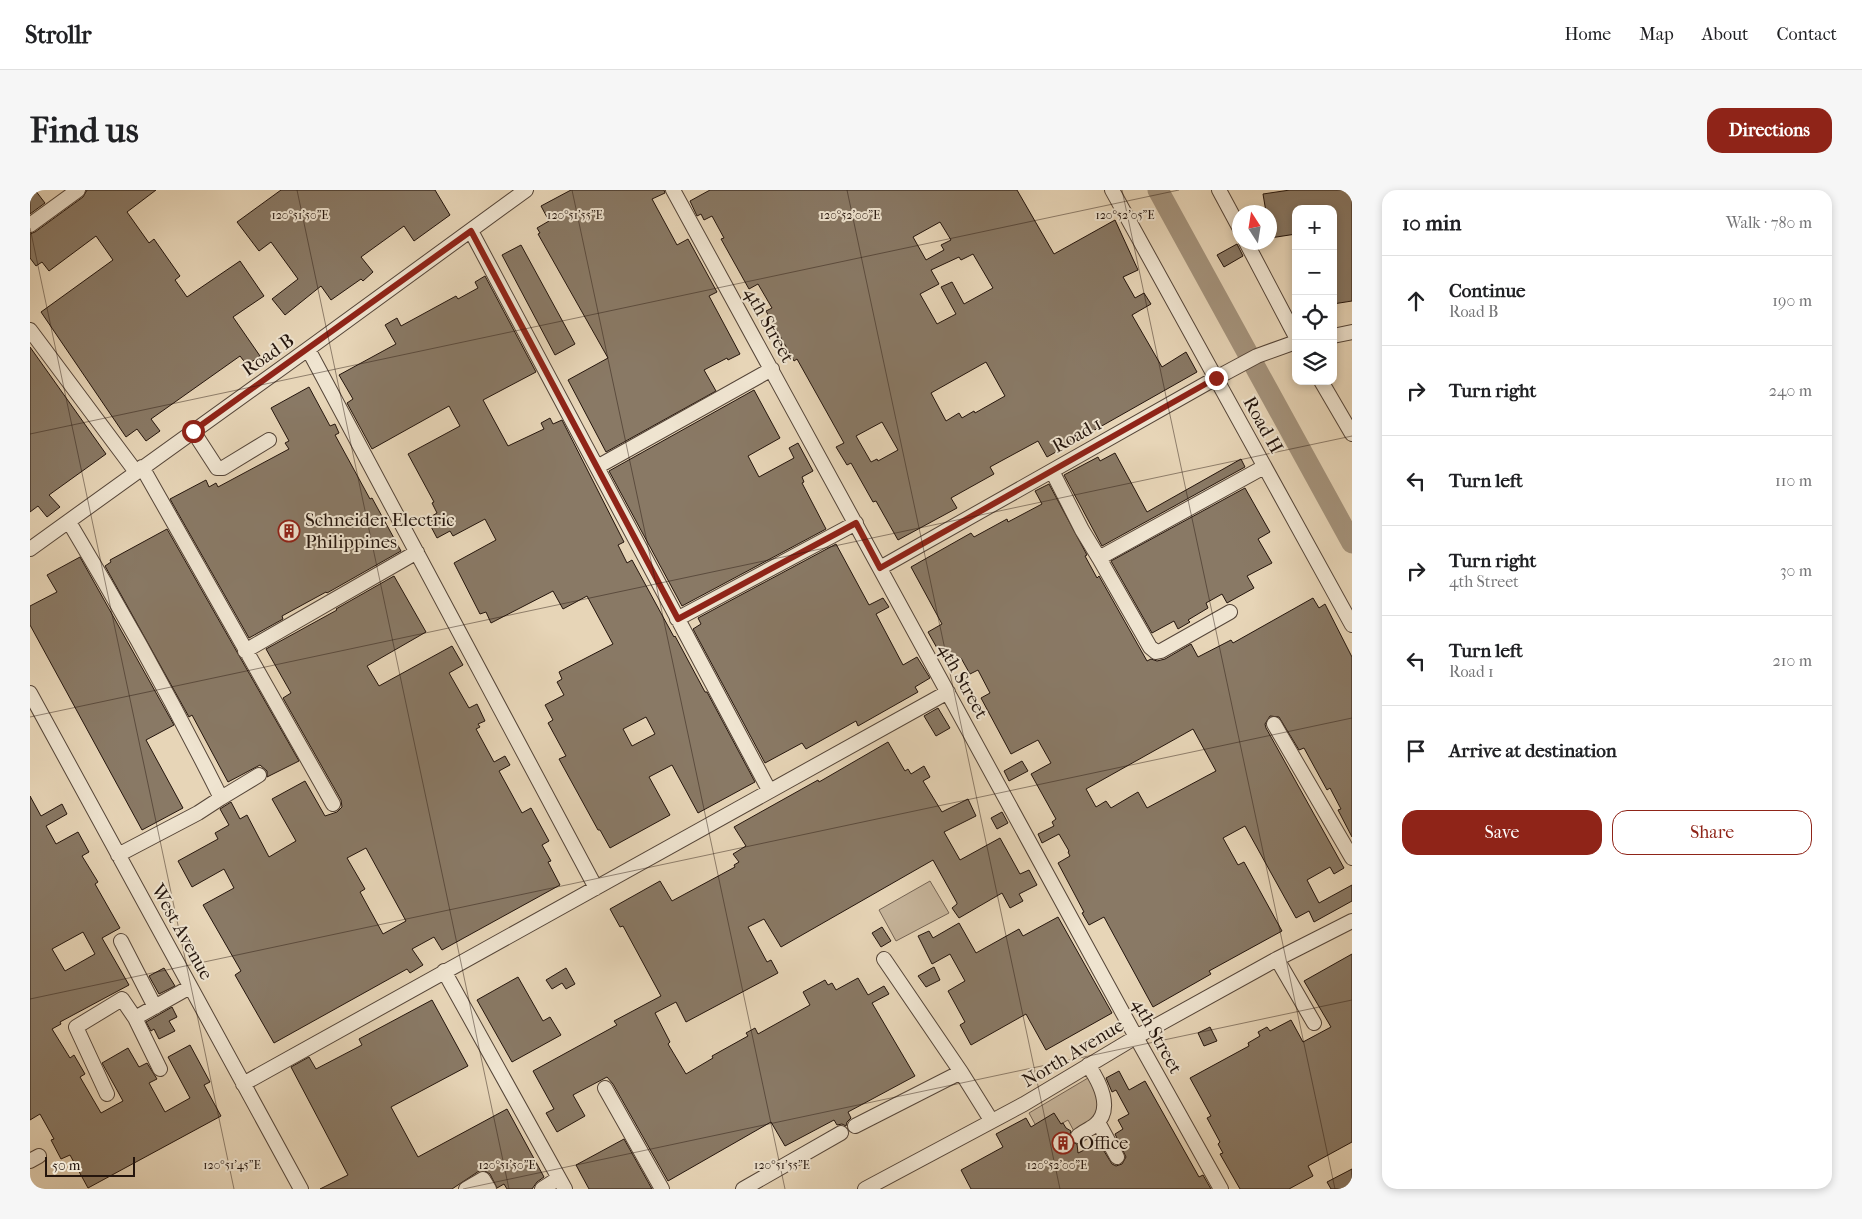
<!DOCTYPE html>
<meta charset="utf-8">
<style>
body{margin:0;font-family:"IM FELL French Canon",serif;background:#f6f6f6;color:#202124}
.controls{position:absolute;right:15px;top:15px;display:grid;overflow:hidden;border-radius:10px;box-shadow:0 2px 8px #0003}
.controls button{width:45px;height:45px;display:grid;place-items:center;padding:0;border:0;border-bottom:1px solid #e0e0e0;background:#fff;color:#202124;font:25px sans-serif}
.compass{position:absolute;left:1202px;top:15px;width:45px;height:45px;border-radius:50%;background:#fff;box-shadow:0 2px 8px #0003;rotate:348deg}
.scale{position:absolute;left:15px;bottom:12px;width:90px;box-sizing:border-box;padding-left:5px;border:2px solid #24150d;border-top:0;font-size:14px;line-height:18px;white-space:nowrap;color:#24150d;-webkit-text-stroke:4px #efe4d0;paint-order:stroke}
.stop{position:absolute;width:15px;height:15px;margin:-11px;border:4px solid #8f2418;border-radius:50%;background:#fff}
.stop.end{background:#8f2418;border-color:#fff;box-shadow:0 1px 5px #0008}
.list{margin:0;padding:0;list-style:none}
h2{display:flex;justify-content:space-between;align-items:center;height:65px;margin:0;padding:0 20px;font-size:21px}
h2 small{font-size:16px;font-weight:400;color:#757577}
.list li{display:grid;grid-template-columns:32px 1fr auto;gap:15px;align-items:center;box-sizing:border-box;height:90px;padding:0 20px;border-top:1px solid #e0e0e0}
.list b{display:block;font-size:19px;white-space:nowrap}
.list p{margin:0;font-size:16px;white-space:nowrap;color:#757577}
.list em{font-size:16px;font-style:normal;color:#757577}
.actions{display:flex;gap:10px;padding:15px 20px}
.actions a{flex:1;padding:11px 0;border:1px solid #8f2418;border-radius:15px;text-align:center;font-size:18px;color:#8f2418}
.actions .main{background:#8f2418;color:#fff}
.icon{flex:none;width:28px;height:28px;fill:none;stroke:currentColor;stroke-width:2;stroke-linecap:round;stroke-linejoin:round}
.map{position:relative;flex:none;width:1322px;height:999px;overflow:hidden;border-radius:15px}
header{display:flex;align-items:center;gap:30px;box-sizing:border-box;height:70px;padding:0 25px;background:#fff;border-bottom:1px solid #e0e0e0}
header strong{font-size:24px}
nav{display:flex;gap:28px;margin-inline-start:auto;font-size:18px}
.intro{display:flex;align-items:center;justify-content:space-between;box-sizing:border-box;height:120px;padding:0 30px}
h1{margin:0;font-size:35px}
.button{padding:12px 22px;border-radius:15px;background:#8f2418;color:#fff;font-size:18px;font-weight:700}
main{display:flex;gap:30px;padding:0 30px}
aside{flex:1;background:#fff;border-radius:15px;box-shadow:0 2px 8px #0003}
.map>svg:first-child{display:block}
</style>
<header>
<strong>Strollr</strong>
<nav><a>Home</a><a>Map</a><a>About</a><a>Contact</a></nav>
</header>
<div class="intro"><h1>Find us</h1><a class="button">Directions</a></div>
<main>
<div class="map">
<svg width="1322" height="999" viewBox="0 0 1322 999">
<rect width="100%" height="100%" fill="#e7d5b7"/>
<filter id="stains"><feTurbulence type="fractalNoise" baseFrequency=".004" numOctaves="4"/><feColorMatrix values="0 0 0 0 .2 0 0 0 0 .09 0 0 0 0 .02 0 0 0 .5 -.17"/></filter>
<radialGradient id="worn" r=".72"><stop offset=".6" stop-color="#630" stop-opacity="0"/><stop offset="1" stop-color="#630" stop-opacity=".3"/></radialGradient>
<path fill="#c6b49a" stroke="#756454" d="M900,691L919,723L866,751L849,720Z
M1063,885L1072,919L1046,945L1038,930L1011,945L999,923Z"/>
<g fill="none" stroke-linecap="round" stroke-linejoin="round">
<path stroke="#a5947d" stroke-width="21" d="M1128,0L1322,353"/>
</g>
<path fill="#897965" stroke="#24150d" fill-rule="evenodd" d="M0,0H5L15,13L0,24Z
M57,0H126L97,22L119,53L124,49L150,86L145,90L157,107L210,71L234,106L203,127L230,166L217,175L210,166L121,229L130,241L116,251L107,239L96,247L11,122L83,70L66,46L19,81L12,72L6,76L0,68V44L5,42L53,7Z
M251,0H405L420,25L384,51L374,36L331,67L343,82L333,91L331,89L301,110L291,96L255,125L242,109L268,89L241,52L229,61L207,32Z
M541,0H634L635,3L622,9L647,55L658,49L687,102L679,106L710,164L698,170L697,168L674,180L686,201L576,262L538,190L578,168L508,44L510,43L507,38L519,31L511,16Z
M680,0H987L1024,64L1085,30L1108,80L1093,87L1105,108L1114,103L1121,114L1102,125L1132,177L1156,162L1167,182L1017,267L1008,251L960,277L964,284L921,308L927,318L868,350L846,311L843,312L821,273L817,275L806,257L814,253L767,169L764,171L736,121L742,118L728,94L719,99L691,49L694,48L682,26L674,30L671,24L667,26L660,11ZM910,32L921,50L911,55L914,60L896,70L883,47ZM943,64L963,98L934,114L922,92L911,97L926,124L907,134L890,104L909,94L901,80L929,67L931,70ZM956,172L975,206L945,223L944,221L932,228L929,223L916,231L901,203ZM852,232L868,260L848,271L847,269L841,272L826,246Z
M1260,0H1322V111L1303,114V19H1266V44L1240,48V22H1236L1233,4Z
M1207,54L1213,66L1194,77L1187,65Z
M491,55L545,154L525,165L472,65Z
M455,86L506,182L453,210L478,256L514,239L511,233L520,228L523,234L532,230L594,352L588,355L597,373L602,370L644,447L645,446L675,502H677L725,592L668,623L642,575L619,587L640,625L580,658L570,640H568L529,569L536,566L518,533L523,530L515,515L534,505L527,492L532,489L529,482L583,454L557,406L533,419L523,401L461,433L456,422L450,424L424,373L466,350L455,329L423,346L420,341L407,348L397,329L407,323L402,313L404,312L378,264L430,236L419,216L342,259L317,213L323,209L309,185L366,154L355,135L367,128L371,136L426,106L428,109L448,98L445,92ZM616,527L625,544L602,556L593,539Z
M0,157L76,264L19,305L30,317L17,327L8,316L0,322Z
M279,197L300,236L305,234L309,243L305,245L340,309L342,308L371,361L297,403L296,402L252,426L253,429L219,448L140,309L176,290L179,297L186,293L188,297L259,259L255,253L259,251L241,218Z
M724,200L750,248L718,266L729,287L764,268L759,258L768,253L783,281L772,287L774,292L772,293L796,339L652,416L579,281Z
M1085,263L1117,322L1211,269L1215,277L1072,356L1034,285L1068,267L1070,271Z
M1019,294L1057,365L1055,366L1067,388L1069,386L1117,471L1121,469L1127,471L1135,469L1161,454L1168,467L1201,450L1203,453L1283,408L1289,418L1295,414L1322,467V647L1308,620L1311,619L1300,598L1297,600L1274,558L1269,560L1249,527L1240,526L1235,534L1236,538L1314,678L1304,684L1300,677L1277,690L1289,713L1322,695V711L1284,732L1279,721L1266,728L1215,636L1193,648L1208,675L1214,672L1252,741L1179,781L1181,784L1123,817L1074,727L1059,735L1052,723L1054,722L1028,673L1040,666L1038,662L1039,661L1029,644L1012,653L1008,644L1024,636L1022,632L1026,629L1001,584L1021,573L1008,550L981,564L951,508L960,503L948,480L940,484L931,468L917,476L898,442L912,434L881,377L941,343L944,347L977,329L978,332L1012,314L1005,301ZM1163,539L1186,581L1117,618L1108,602L1081,618L1076,611L1066,617L1056,599Z
M1215,298L1240,342L1228,349L1242,373L1217,386L1224,398L1197,413L1192,404L1176,413L1178,418L1158,430L1160,432L1148,439L1144,431L1122,443L1081,371Z
M137,339L269,571L237,587V581L230,575L198,592L162,525L159,527L75,376L81,372L80,370Z
M806,354L839,415L853,408L859,417L846,424L873,475L887,467L900,488L885,497L888,502L828,536L826,531L776,559L772,553L735,573L663,439L671,434L668,428Z
M50,367L144,535L116,550L153,618L112,640L0,435V416L27,402L17,385Z
M364,386L396,442L337,476L349,496L422,456L433,475L419,483L439,518L447,514L455,531L448,534L450,537L446,539L464,572L475,566L480,575L469,581L492,623L501,618L519,651L512,655L521,671L518,672L530,695L412,760L404,747L382,759L393,775L380,783L377,779L244,853L205,785L211,781L173,715L204,698L194,679L162,697L148,671L188,649L185,643L199,635L190,619L201,612L210,629L217,625L239,667L266,651L242,609L275,591L295,626L307,622L312,617L311,610L253,508L261,503L236,459L307,420L306,419ZM336,658L376,731L353,744L330,702L335,699L317,668Z
M908,518L920,538L906,546L894,526Z
M858,552L875,581L878,579L881,584L894,576L900,587L893,591L912,622L938,609L946,626L914,642L930,670L970,648L990,684L999,680L1007,695L989,704L993,711L980,718L972,703L929,728L922,718L927,714V713L903,670L751,757L734,729L718,737L737,772L741,770L748,783L656,832L646,812L625,823L640,852L638,854L656,884L683,868L682,866L718,846L716,843L725,838L728,844L780,815L773,802L795,790L798,795L802,793L806,800L828,788L838,805L854,796L859,804L842,813L885,886L818,922L821,928L817,932L816,936L812,934L807,935L804,930L755,956L741,932L638,991L583,894L577,887L543,905L555,926L527,942L516,923L524,919L503,881L587,835L584,831L631,806L593,736L590,737L580,719L630,691L642,711L705,677L704,675L709,672L703,664L716,656L704,637L788,590L789,592Z
M992,571L998,581L979,591L974,581Z
M0,606L11,626L32,614L37,624L16,636L26,654L48,642L59,662L52,666L68,692L65,694L90,738L72,748L99,795L30,832L31,834L22,839L40,868L44,865L55,884L50,887L71,923L93,911L72,873L98,858L109,877L117,873L127,889L119,893L135,922L160,908L138,867L160,855L180,892L174,895L191,926L58,998L40,965L31,969L21,950L24,949L10,924L0,930ZM53,742L65,764L35,781L22,759Z
M972,622L978,633L967,639L961,628Z
M1028,727L1082,823L1016,860L996,824L941,855L930,835L935,832L918,801L935,791L920,764L902,774L888,746L899,741L903,748L929,733L946,763L989,739L993,746Z
M852,737L861,751L851,757L842,743Z
M1322,764V952L1278,976L1283,986L1259,999H1210L1190,964L1193,963L1188,954L1190,952L1177,928L1181,926L1160,888L1219,856L1218,853L1230,846L1228,842L1237,837L1240,841L1261,830L1273,852L1301,837L1274,791Z
M904,777L910,790L896,797L888,786Z
M134,778L145,796L129,804L119,786Z
M536,778L545,794L536,799L532,793L522,799L516,790Z
M488,787L513,831L520,827L531,845L482,872L447,810Z
M402,810L438,876L361,917L388,967L477,919L514,987L507,992L502,999H477L474,994L467,998L460,984L453,980L449,981L422,999H290L318,985L261,877L279,867L286,879L332,855L329,849Z
M142,817L147,827L139,831L145,841L129,849L124,839L121,841L116,832Z
M1180,837L1187,851L1174,856L1168,843Z
M1089,881L1099,900L1115,891L1169,987L1173,985L1181,999H941L931,980L973,957L966,944L996,928L1001,937L1024,923L1031,934L1033,933L1036,938L1041,941L1039,947L1041,952L1047,954L1048,963L1069,953L1082,974L1086,976L1092,974L1096,967L1085,944L1093,939L1088,930L1099,924L1086,900L1082,902L1076,888Z
M594,949L622,999H559L546,975Z
M1322,979V999H1301L1297,992Z"/>
<g fill="none" stroke-linecap="round" stroke-linejoin="round">
<g stroke="#554538" stroke-width="16">
<path id="minor" d="M643,0L1106,847L1191,999
M1082,0L1322,435
M1189,0L1210,39
M0,35L48,0
M441,41L739,600
M1216,52L1266,147
M0,140L106,282
M1303,146L1322,142
M278,159L566,698
M1291,191L1322,244
M163,241L187,278H193L239,250
M112,277L303,614
M567,277L742,179
M1022,281L1052,340L1069,368L1234,277
M39,332C93,422 144,514 191,608L168,623L88,665
M0,359L278,159L496,0
M1069,368L1120,457L1126,462L1131,461L1200,422
M850,378L1186,188L1227,166L1266,152
M647,429L826,333
M215,461L387,362
M0,503L271,999
M1244,534L1322,668
M191,608L229,585
M91,751L125,817
M854,769L931,882L961,930
M1247,769L1284,833
M414,781L535,999
M105,828L160,797
M213,894L918,502
M575,898L632,999
M77,904L46,837L92,809L105,828L130,879
M1068,932L1087,967
M825,936L931,882
M1048,946C1053,942 1060,939 1065,935C1084,919 1069,891 1058,875
M0,971L9,966
M436,999L453,989L459,999
M512,999L529,988
M713,999L811,943
M835,999L994,914L1106,847L1247,769L1322,731"/>
</g>
<use href="#minor" stroke="#efe4d0" stroke-width="14"/>
</g>
<g fill="none" stroke-linecap="round" stroke-linejoin="round">
<path stroke="#8f2418" stroke-width="6" d="M163,241L441,41L648,429L826,333L850,378L1186,188"/>
</g>
<path fill="none" stroke="#24150d" stroke-width="1" stroke-opacity="0.45" d="M267,0L479,999M542,0L755,999M817,0L1030,999M1092,0L1305,999M0,38L204,999M0,244L1149,0M0,527L1322,246M0,809L1322,528M433,999L1322,810"/>
<defs>
<g id="building-ring" transform="scale(1.125)"><circle r="9.5" fill="#efe4d0" stroke="#8f2418" stroke-width="1.5"/><path d="M-4-6H4V6H1V3H-1V6H-4ZM-2.5-4.3h1.7v1.8h-1.7ZM.8-4.3h1.7v1.8H.8ZM-2.5-1h1.7V.8h-1.7ZM.8-1h1.7V.8H.8Z" fill="#8f2418"/></g>
</defs>
<g fill-rule="evenodd">
<use href="#building-ring" x="259" y="341"/>
<use href="#building-ring" x="1033" y="953"/>
</g>
<g text-anchor="middle" dominant-baseline="central" stroke-width="4" stroke-linejoin="round" paint-order="stroke">
<g font-size="19" fill="#24150d" stroke="#efe4d0">
<text transform="translate(739 135) rotate(61)">4th Street</text>
<text transform="translate(238 165) rotate(-35)">Road B</text>
<text transform="translate(1233 235) rotate(61)">Road H</text>
<text transform="translate(1047 245) rotate(-29)">Road 1</text>
<text transform="translate(933 491) rotate(61)">4th Street</text>
<text transform="translate(152 742) rotate(61)">West Avenue</text>
<text transform="translate(1127 846) rotate(61)">4th Street</text>
<text transform="translate(1043 863) rotate(-31)">North Avenue</text>
</g>
<g font-size="19" fill="#24150d" stroke="#efe4d0" text-anchor="start">
<text x="275" y="330">Schneider Electric<tspan x="275" dy="22">Philippines</tspan></text>
<text x="1049" y="953">Office</text>
</g>
</g>
<g font-size="12" text-anchor="middle" fill="#24150d" stroke="#efe4d0" stroke-width="4" stroke-linejoin="round" paint-order="stroke">
<text x="270" y="29">120°51'50"E</text>
<text x="545" y="29">120°51'55"E</text>
<text x="820" y="29">120°52'00"E</text>
<text x="1095" y="29">120°52'05"E</text>
<text x="202" y="979">120°51'45"E</text>
<text x="477" y="979">120°51'50"E</text>
<text x="752" y="979">120°51'55"E</text>
<text x="1027" y="979">120°52'00"E</text>
</g>
<rect width="100%" height="100%" filter="url(#stains)"/>
<rect width="100%" height="100%" fill="url(#worn)"/>
</svg>
<div class="controls">
<button>+</button>
<button>−</button>
<button><svg class="icon" aria-label="locate" viewBox="0 0 24 24"><circle cx="12" cy="12" r="6"/><path d="M12 2v4M12 18v4M2 12h4M18 12h4"/></svg></button>
<button><svg class="icon" aria-label="layers" viewBox="0 0 24 24"><path d="M12 4l9 5-9 5-9-5zM3 14l9 5 9-5"/></svg></button>
</div>
<svg class="compass" viewBox="-18 -18 36 36"><path d="M0-13l5 13h-10z" fill="#e53935"/><path d="M0 13l5-13h-10z" fill="#757577"/></svg>
<div class="scale">50 m</div>
<div class="stop" style="left:163px;top:241px"></div>
<div class="stop end" style="left:1186px;top:188px"></div>
</div>
<aside>
<h2>10 min<small>Walk · 780 m</small></h2>
<ul class="list">
<li><svg class="icon" aria-label="ahead" viewBox="0 0 24 24"><path d="M12 20V5M6 11l6-6 6 6"/></svg><div><b>Continue</b><p>Road B</p></div><em>190 m</em></li>
<li><svg class="icon" aria-label="right" viewBox="0 0 24 24"><path d="M7 20v-9h11M14 6l5 5-5 5"/></svg><div><b>Turn right</b></div><em>240 m</em></li>
<li><svg class="icon" aria-label="left" viewBox="0 0 24 24"><path d="M17 20v-9H6M10 6l-5 5 5 5"/></svg><div><b>Turn left</b></div><em>110 m</em></li>
<li><svg class="icon" aria-label="right" viewBox="0 0 24 24"><path d="M7 20v-9h11M14 6l5 5-5 5"/></svg><div><b>Turn right</b><p>4th Street</p></div><em>30 m</em></li>
<li><svg class="icon" aria-label="left" viewBox="0 0 24 24"><path d="M17 20v-9H6M10 6l-5 5 5 5"/></svg><div><b>Turn left</b><p>Road 1</p></div><em>210 m</em></li>
<li><svg class="icon" aria-label="arrive" viewBox="0 0 24 24"><path d="M6 21V4h12l-3 4 3 4H6"/></svg><div><b>Arrive at destination</b></div></li>
</ul>
<div class="actions"><a class="main">Save</a><a>Share</a></div>
</aside>
</main>
